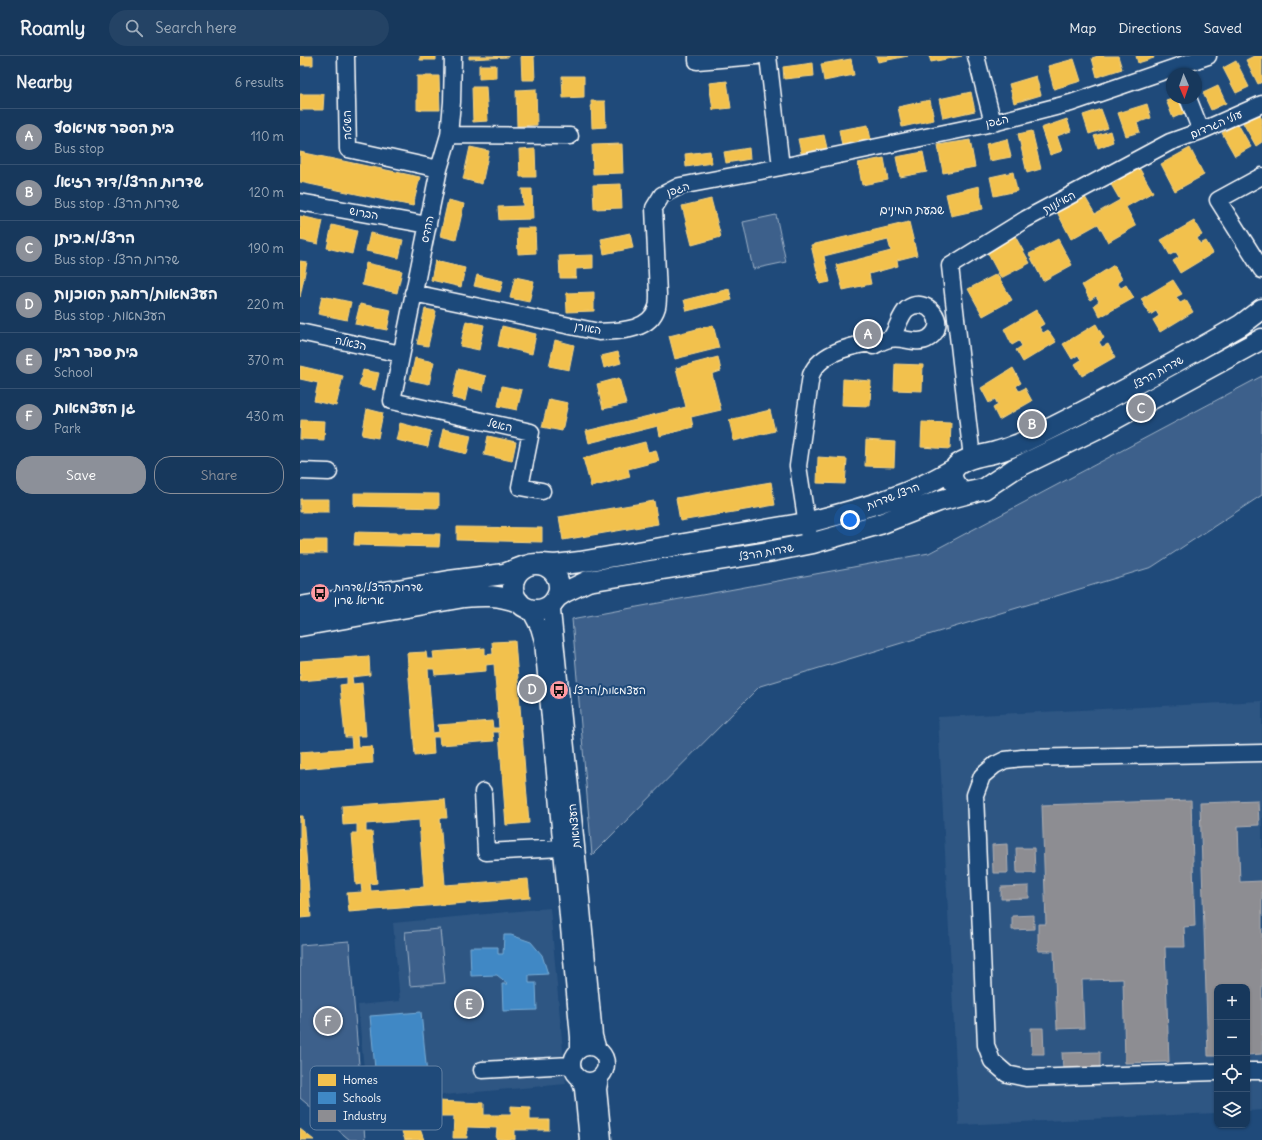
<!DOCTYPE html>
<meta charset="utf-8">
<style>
body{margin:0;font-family:Delius,"Playpen Sans Hebrew",sans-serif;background:#244365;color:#f1f3f6}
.controls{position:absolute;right:12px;bottom:12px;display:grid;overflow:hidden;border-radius:8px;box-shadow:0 1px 3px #0004}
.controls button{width:36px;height:36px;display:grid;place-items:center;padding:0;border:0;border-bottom:1px solid #365272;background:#17385c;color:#f1f3f6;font:20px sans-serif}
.compass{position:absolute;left:866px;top:12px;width:36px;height:36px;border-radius:50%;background:#17385c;box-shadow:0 1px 3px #0004;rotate:178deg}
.you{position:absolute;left:550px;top:464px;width:14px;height:14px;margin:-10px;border:3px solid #fff;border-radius:50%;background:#1a73e8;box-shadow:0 0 0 6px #1a73e833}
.badge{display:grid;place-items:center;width:26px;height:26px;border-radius:50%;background:#8c9099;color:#fff;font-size:13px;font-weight:700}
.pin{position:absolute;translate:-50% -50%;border:2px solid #fff;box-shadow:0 1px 4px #0006}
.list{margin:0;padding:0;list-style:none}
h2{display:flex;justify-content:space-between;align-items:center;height:52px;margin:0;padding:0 16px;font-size:17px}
h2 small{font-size:13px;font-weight:400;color:#9eacbb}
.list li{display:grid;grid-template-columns:26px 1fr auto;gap:12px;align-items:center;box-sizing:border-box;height:56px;padding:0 16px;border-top:1px solid #365272}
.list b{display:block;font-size:15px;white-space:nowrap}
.list p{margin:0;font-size:13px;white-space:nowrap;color:#9eacbb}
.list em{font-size:13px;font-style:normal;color:#9eacbb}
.actions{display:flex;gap:8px;padding:12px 16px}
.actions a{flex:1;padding:9px 0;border:1px solid #8c9099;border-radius:16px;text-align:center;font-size:14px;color:#8c9099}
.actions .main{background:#8c9099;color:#fff}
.icon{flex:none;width:22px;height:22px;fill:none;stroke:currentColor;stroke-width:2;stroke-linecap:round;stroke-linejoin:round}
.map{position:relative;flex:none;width:962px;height:1084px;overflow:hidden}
header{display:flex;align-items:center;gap:24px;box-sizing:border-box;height:56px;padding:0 20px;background:#17385c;border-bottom:1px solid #365272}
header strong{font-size:19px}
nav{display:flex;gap:22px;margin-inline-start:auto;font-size:14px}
.search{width:280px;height:36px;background:#244365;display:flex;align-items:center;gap:10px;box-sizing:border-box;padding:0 14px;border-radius:22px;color:#9eacbb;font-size:15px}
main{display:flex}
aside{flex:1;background:#17385c}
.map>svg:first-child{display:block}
</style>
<header>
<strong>Roamly</strong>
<div class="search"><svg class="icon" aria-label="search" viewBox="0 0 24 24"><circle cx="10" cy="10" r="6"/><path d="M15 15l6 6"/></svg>Search here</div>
<nav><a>Map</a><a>Directions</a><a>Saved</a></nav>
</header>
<main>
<aside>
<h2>Nearby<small>6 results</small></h2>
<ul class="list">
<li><span class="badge">A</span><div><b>בית הספר עמיאסף</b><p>Bus stop</p></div><em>110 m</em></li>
<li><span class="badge">B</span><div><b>שדרות הרצל/דוד רזיאל</b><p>Bus stop · שדרות הרצל</p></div><em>120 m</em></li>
<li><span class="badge">C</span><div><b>הרצל/מ.כיתן</b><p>Bus stop · שדרות הרצל</p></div><em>190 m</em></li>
<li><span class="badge">D</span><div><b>העצמאות/רחבת הסוכנות</b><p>Bus stop · העצמאות</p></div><em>220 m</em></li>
<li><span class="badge">E</span><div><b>בית ספר רבין</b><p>School</p></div><em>370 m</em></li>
<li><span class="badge">F</span><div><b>גן העצמאות</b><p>Park</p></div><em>430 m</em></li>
</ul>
<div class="actions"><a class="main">Save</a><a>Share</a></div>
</aside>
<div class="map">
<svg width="962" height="1084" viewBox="0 0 962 1084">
<rect width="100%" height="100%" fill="#1f4a7a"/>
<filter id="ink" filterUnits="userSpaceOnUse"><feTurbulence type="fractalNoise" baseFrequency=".025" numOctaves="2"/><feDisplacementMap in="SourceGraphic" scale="8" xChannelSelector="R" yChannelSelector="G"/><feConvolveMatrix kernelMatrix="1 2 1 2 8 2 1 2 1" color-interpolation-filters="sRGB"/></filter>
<g filter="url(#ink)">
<path fill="#2e5683" d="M962,645V1054L947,1055V931H917V1057L659,1069L638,661Z
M250,852L266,1028L67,1046L58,949L100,945L93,867Z"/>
<path fill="#3c618b" stroke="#9eb0c5" d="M476,159L486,206L453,213L443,166Z
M962,320V439L852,511L460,630L292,799L272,563L629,497Z
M140,873L145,927L110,930L105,876Z
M49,885L65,1084H50L0,1042V889Z"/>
<path fill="#f2c14e" stroke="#f6d483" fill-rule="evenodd" d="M0,0H13V9H0Z
M120,0H136V4H120Z
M169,0H208V1L169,3Z
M221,0H234L235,24H222Z
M576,0H608L578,6Z
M629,0H662L631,6Z
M798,0H818L822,13L797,21L792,2Z
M836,0H853L854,2L838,7Z
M954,0H962V26L958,28L946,4Z
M551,3L554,19L524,25L521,8Z
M774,3L781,25L754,33L748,10Z
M936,5L949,31L936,37L923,12Z
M513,7L514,20L484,23L483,11Z
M179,9H196V22L179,23Z
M117,20H139L140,54H117Z
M262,20H284V41L263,42Z
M736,20L741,39L714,47L709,28Z
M427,25L431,52L413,54L409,27Z
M918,30L926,47L911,54L903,37Z
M172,31H186L188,65L173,66Z
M236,33L237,69L217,70L216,34Z
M671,36L675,55L643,62L639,43Z
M0,38H24L23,54H0Z
M872,42H881L887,56L873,62L866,44Z
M630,44L634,64L602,71L598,51Z
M291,45H305L306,71L292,72Z
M847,48L851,62L837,67L840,76L826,80L818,57Z
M801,53L808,72L789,78L783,59Z
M959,58L962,63V86L956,90L943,67Z
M767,63L771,75L757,80L762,95L750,99L741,72Z
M938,68L951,91L935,100L922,77Z
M568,69L571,84L542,90L539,74Z
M732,75L741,113L727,117L718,78Z
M810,75L813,86L798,92L794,80Z
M524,79L527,92L501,97L498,83Z
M707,83L711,101L689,105L686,88Z
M670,84L675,111L643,117L638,89Z
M322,88L323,117L293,118L292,89Z
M170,91L189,95L182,128L163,123Z
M449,92L450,103L426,107L424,96Z
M890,92L904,119L875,135L861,108Z
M235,93L236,121H220L219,94Z
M410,95L412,107L386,111L385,98Z
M0,96L120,121L113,150L0,126Z
M623,96L627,116L600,121L596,101Z
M584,102L588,124L562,129L558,107Z
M838,110L853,136L826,151L836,170L808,186L798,168L771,183L757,156L785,141L795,158L820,144L809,125Z
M713,116L717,135L694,140L690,121Z
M321,128L322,152L294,153L293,129Z
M679,130L683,153L651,160L646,138Z
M222,133H232L233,163L199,164L198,151L223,150Z
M411,143L421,181L392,189L382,150Z
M148,144L164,148L156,184L140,180Z
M0,160L23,165L18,188L0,184Z
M894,165L902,179L897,182L900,188L906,185L913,197L880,217L873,205L879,201L876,196L870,199L861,184Z
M609,166L617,199L597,204L598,210L569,218L571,228L543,234L536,209L591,195L588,184L524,200L530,226L520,228L511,189Z
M32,169L57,175L52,198L27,192Z
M217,172H235L236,197L218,198Z
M70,177L103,184L99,202L66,195Z
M330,177L333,192L304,198L301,183Z
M715,180L730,207L701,222L687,196Z
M758,183L772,209L743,225L729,198Z
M293,199V212L276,213V222H260L259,200Z
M0,205L7,206L0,241Z
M135,205L165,212L161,231L131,224Z
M66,207L102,215L97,237L62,229Z
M814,209L822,223L817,227L821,232L826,229L834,242L800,261L794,249L799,245L796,240L790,244L782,229Z
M697,218L712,244L683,260L668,233Z
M177,219L203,225L200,236L174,230Z
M215,221L234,225L229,246L210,242Z
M873,224L882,238L876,241L880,247L886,244L893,256L860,276L853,264L859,260L856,255L850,259L841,243Z
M429,233L432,244L387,255L384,244Z
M294,236V255L267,256L266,237Z
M22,240L51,246L47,264L18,258Z
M60,248L91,254L87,274L55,268Z
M125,253L136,255L128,290L117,288Z
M736,254L744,268L739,271L743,277L748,274L756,286L723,306L716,294L722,290L719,285L712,289L704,273Z
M166,265L184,269L179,294L160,290Z
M796,268L804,282L799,286L802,291L808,288L815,301L782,320L775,308L781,304L778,299L772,303L763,288Z
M413,269L419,292L375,303L369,280Z
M202,270L236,278L232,298L198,290Z
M255,284L274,289L269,314L249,310Z
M318,296L321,307L304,312L301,300Z
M418,301L421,315L412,318L421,354L391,361L393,371L360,380L358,370L289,387L286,375L386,351L376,312Z
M115,302L134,306L129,328L110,324Z
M595,308L623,309L622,335L594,334Z
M0,310L43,320L36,350L14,345L18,327L0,323Z
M713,312L721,327L716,330L719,335L725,332L732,345L699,364L693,352L698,349L695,343L689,347L681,332Z
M158,313L186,320L183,335L168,331L165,345L152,342Z
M63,314L79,317L75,334L59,330Z
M319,322L326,348L303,353L297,328Z
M543,323L571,325L570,350L542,349Z
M202,330L222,334L217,354L198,350Z
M249,343L268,347L262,375L242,371Z
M67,353L83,357L78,382L62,379Z
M470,354L475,375L434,385L429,364Z
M1,364L25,365L24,384L0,383Z
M622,366L651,367L650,393L621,391Z
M100,367L131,375L128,391L96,384Z
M143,373L171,379L167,398L139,391Z
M188,380L216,386L212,405L184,399Z
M566,384L595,386L594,411L565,410Z
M345,386L348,396L356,394L359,405L328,413L330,421L291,431L283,402Z
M518,401L547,403L545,428L517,427Z
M471,426L475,449L380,465L376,442Z
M54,437L139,438V452L54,450Z
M0,443H29V456H0Z
M354,445L358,468L263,484L259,461Z
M157,471L242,472V486L157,484Z
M55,476L140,478L139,491L54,489Z
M0,484H27V497H0Z
M215,585L229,767L206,769L199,676H193L194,685L140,689L139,681H133L134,698L115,700L107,597L126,596L127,603H134L133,596L185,592V599L193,598L192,586ZM194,608L199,672H193L192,665L138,669L139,676L133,677L128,613H134L135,619L186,615V609Z
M69,600L70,619L52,621L53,628L62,627L66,680H57L58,691L72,690L73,707L0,713V696L52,692L51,681H45L40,629L47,628V621L0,625V605Z
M145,743L147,762H140L145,829L228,823L230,842L49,856L47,837L62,836L61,828L56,829L52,777H57V768L43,769L42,750ZM119,764L124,831L71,835L70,828L77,827L72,776H66V768Z
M0,760H3L11,861L0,862Z
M138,1045L184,1047V1059H211V1050L230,1051V1064H249V1074H215V1084L196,1083L197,1072L167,1071V1082H153L154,1060H137Z
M113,1053L124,1084H105L96,1059Z
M0,1073L14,1084H0Z"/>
<path fill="#3f88c5" stroke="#79acd6" d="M204,879H211L231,886L242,899L248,918L229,919V927H236L237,954L203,955L202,928H208L197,919L171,920L170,891H198V898H203Z
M121,956L128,1029L77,1034L70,960Z"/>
<path fill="#8d8d92" stroke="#afafb3" d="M891,744L895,870L884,871L885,891H865L869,1006L825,1007L823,923L782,924L784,972L757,973L754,895H738V868H746L742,749Z
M958,745L959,769L938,770L940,826L962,825V998L947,999V931H917V1000H908L900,747Z
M707,788L708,817H693L692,789Z
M716,792H734L735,817H717Z
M729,830V842L701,843V831Z
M734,859V873L712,874V860Z
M731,972H743L744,998H732Z
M800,996V1012L763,1013L762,997Z"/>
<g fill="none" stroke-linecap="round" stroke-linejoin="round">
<g stroke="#fff" stroke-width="19">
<path id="minor" d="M46,0L48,93L139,113
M153,0L152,46L149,79L139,113L92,345L231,376L220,431L242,435
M397,0V5L456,0
M468,0L481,111
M676,0L693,67
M888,42L901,75
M149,79L270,80
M962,120L918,144L962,214
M0,146L128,169
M113,237L299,276C320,275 350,275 357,251C358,247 358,242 358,238L354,152L362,139L380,130L481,111L693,67L771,47L908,0
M0,276L101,298
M573,290C579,287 584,284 590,283C603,280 618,290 629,282C650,268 627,238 607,253C600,259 597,274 591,282
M672,402L650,210L726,163L870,86L901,75L962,48
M0,415L29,416
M510,488L498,410L511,319C521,294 559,288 582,285
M254,545L252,555L276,790L294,980L298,994
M229,552L239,571L243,585L279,981V994
M183,736L186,796L262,792
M272 1008a17 17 0 1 1 34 0a17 17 0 1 1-34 0Z
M182,1014L271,1009
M947,1015H962
M917,1016L726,1022L707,1018L692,1005L686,989L675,739L682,720L695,709L705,704L722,702L962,697
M300,1022L298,1033L303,1084
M280,1024L283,1033L288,1084"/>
</g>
<g stroke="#fff" stroke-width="23">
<path id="major" d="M962,253L941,269C868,311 795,351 719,388C711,391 704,394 696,396C684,400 662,401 654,413C648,422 657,433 665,437L684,433L714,413L802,370L962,283
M242,508L255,509L280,506L506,467C548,456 593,445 632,425C640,421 647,417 654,413
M213 531a23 23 0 1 1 46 0a23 23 0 1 1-46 0Z
M256,542L265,536L288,525L468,496L513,487L580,468L639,445L673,436
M0,551L149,525L204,518L225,510
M0,570L164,541C186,539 198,539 219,546"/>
</g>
<use href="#minor" stroke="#1f4a7a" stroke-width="16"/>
<use href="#major" stroke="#1f4a7a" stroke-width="20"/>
</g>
</g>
<defs>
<g id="bus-disc" transform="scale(1)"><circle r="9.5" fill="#ff9aa2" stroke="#1f4a7a"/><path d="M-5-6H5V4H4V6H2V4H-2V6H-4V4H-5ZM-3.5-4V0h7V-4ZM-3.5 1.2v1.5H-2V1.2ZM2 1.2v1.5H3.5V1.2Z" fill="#111"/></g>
</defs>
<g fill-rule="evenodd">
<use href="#bus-disc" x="20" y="537"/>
<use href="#bus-disc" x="259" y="634"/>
</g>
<g text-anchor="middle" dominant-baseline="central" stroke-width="4" stroke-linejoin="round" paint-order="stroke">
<g font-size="11" fill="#fff" stroke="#1f4a7a">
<text transform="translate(697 65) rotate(-13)">הגפן</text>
<text transform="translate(916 68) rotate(-23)">עולי הגרדום</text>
<text transform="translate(47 69) rotate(-91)">השיטה</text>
<text transform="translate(378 133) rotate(-19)">הגפן</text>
<text transform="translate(759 146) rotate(-28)">האילנות</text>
<text transform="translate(64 157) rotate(10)">הברוש</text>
<text transform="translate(127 173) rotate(-78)">ההדס</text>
<text transform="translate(288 272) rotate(10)">האורן</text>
<text transform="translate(51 287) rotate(12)">הצאלה</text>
<text transform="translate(858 316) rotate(-29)">שדרות הרצל</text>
<text transform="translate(200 369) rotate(13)">האשל</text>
<text transform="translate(593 440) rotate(-21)">הרצל שדרות</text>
<text transform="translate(466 496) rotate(-10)">שדרות הרצל</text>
<text transform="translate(274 770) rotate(-96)">העצמאות</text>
</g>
<g font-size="11" fill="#fff" stroke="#1f4a7a" text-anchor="start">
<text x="34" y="531">שדרות הרצל/שדרות<tspan x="34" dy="13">אריאל שרון</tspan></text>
<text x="273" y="634">העצמאות/הרצל</text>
</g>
<g font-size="12" fill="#fff" stroke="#1f4a7a">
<text x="612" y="153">שבעת המינים</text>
</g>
</g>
<rect x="10" y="1010" width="132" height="64" rx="6" fill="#1f4a7a" stroke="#6280a2" stroke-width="1"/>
<rect x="18" y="1018" width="18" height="12" fill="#f2c14e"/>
<rect x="18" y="1036" width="18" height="12" fill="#3f88c5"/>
<rect x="18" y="1054" width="18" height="12" fill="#8d8d92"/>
<g font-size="11" fill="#fff">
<text x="43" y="1028">Homes</text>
<text x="43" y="1046">Schools</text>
<text x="43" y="1064">Industry</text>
</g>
</svg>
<div class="controls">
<button>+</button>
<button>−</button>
<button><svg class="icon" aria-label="locate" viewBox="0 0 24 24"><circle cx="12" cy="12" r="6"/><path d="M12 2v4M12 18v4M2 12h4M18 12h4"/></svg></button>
<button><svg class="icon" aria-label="layers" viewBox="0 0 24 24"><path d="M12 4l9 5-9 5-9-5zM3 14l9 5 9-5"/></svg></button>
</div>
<svg class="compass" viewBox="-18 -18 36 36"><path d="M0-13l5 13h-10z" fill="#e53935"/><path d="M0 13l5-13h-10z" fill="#9eacbb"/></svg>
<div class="you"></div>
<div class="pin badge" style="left:568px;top:278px">A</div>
<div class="pin badge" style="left:732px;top:368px">B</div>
<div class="pin badge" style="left:841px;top:352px">C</div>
<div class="pin badge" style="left:232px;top:633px">D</div>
<div class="pin badge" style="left:169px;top:948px">E</div>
<div class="pin badge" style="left:28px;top:965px">F</div>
</div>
</main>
